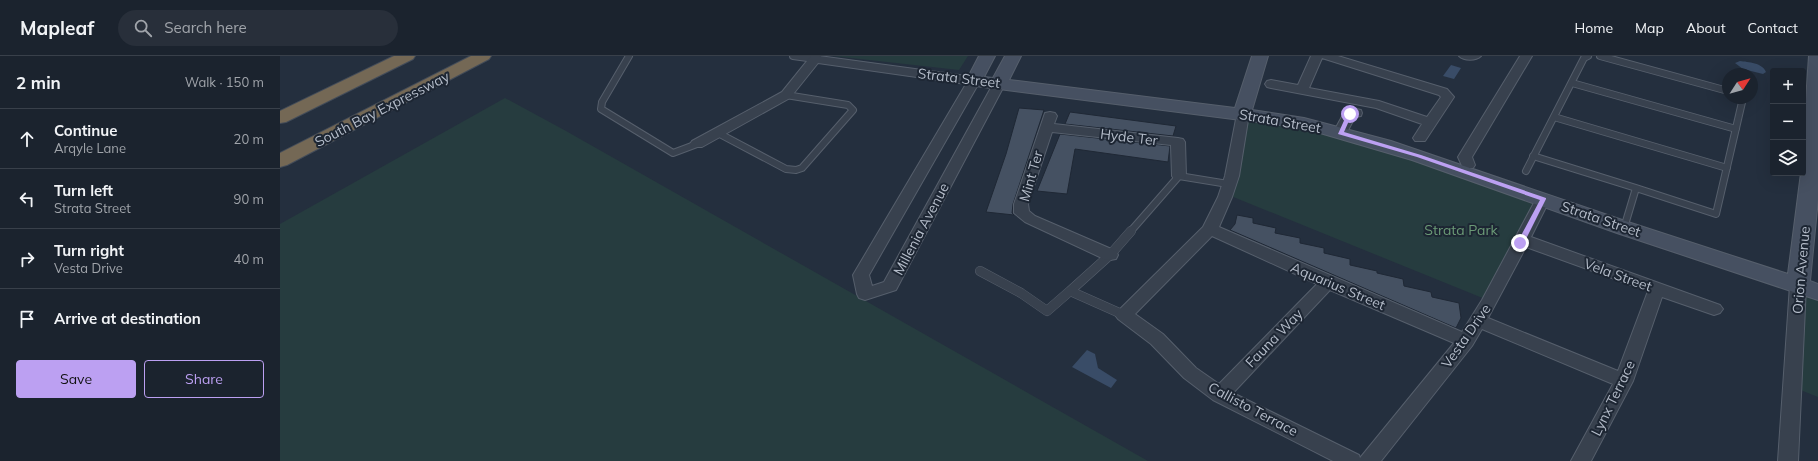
<!DOCTYPE html>
<meta charset="utf-8">
<style>
body{margin:0;font-family:Mulish,sans-serif;background:#282f3a;color:#f1f3f6}
.controls{position:absolute;right:12px;top:12px;display:grid;overflow:hidden;border-radius:4px;box-shadow:0 4px 16px #0002}
.controls button{width:36px;height:36px;display:grid;place-items:center;padding:0;border:0;border-bottom:1px solid #39404a;background:#1b232e;color:#f1f3f6;font:20px sans-serif}
.compass{position:absolute;left:1442px;top:12px;width:36px;height:36px;border-radius:50%;background:#1b232e;box-shadow:0 4px 16px #0002;rotate:54deg}
.stop{position:absolute;width:12px;height:12px;margin:-9px;border:3px solid #bca0f2;border-radius:50%;background:#fff}
.stop.end{background:#bca0f2;border-color:#fff;box-shadow:0 1px 4px #0008}
.list{margin:0;padding:0;list-style:none}
h2{display:flex;justify-content:space-between;align-items:center;height:52px;margin:0;padding:0 16px;font-size:17px}
h2 small{font-size:13px;font-weight:400;color:#a0a4aa}
.list li{display:grid;grid-template-columns:26px 1fr auto;gap:12px;align-items:center;box-sizing:border-box;height:60px;padding:0 16px;border-top:1px solid #39404a}
.list b{display:block;font-size:15px;white-space:nowrap}
.list p{margin:0;font-size:13px;white-space:nowrap;color:#a0a4aa}
.list em{font-size:13px;font-style:normal;color:#a0a4aa}
.actions{display:flex;gap:8px;padding:12px 16px}
.actions a{flex:1;padding:9px 0;border:1px solid #bca0f2;border-radius:4px;text-align:center;font-size:14px;color:#bca0f2}
.actions .main{background:#bca0f2;color:#111}
.icon{flex:none;width:22px;height:22px;fill:none;stroke:currentColor;stroke-width:2;stroke-linecap:round;stroke-linejoin:round}
.map{position:relative;flex:none;width:1538px;height:405px;overflow:hidden}
header{display:flex;align-items:center;gap:24px;box-sizing:border-box;height:56px;padding:0 20px;background:#1b232e;border-bottom:1px solid #39404a}
header strong{font-size:19px}
nav{display:flex;gap:22px;margin-inline-start:auto;font-size:14px}
.search{width:280px;height:36px;background:#282f3a;display:flex;align-items:center;gap:10px;box-sizing:border-box;padding:0 14px;border-radius:22px;color:#a0a4aa;font-size:15px}
main{display:flex}
aside{flex:1;background:#1b232e}
.map>svg:first-child{display:block}
</style>
<header>
<strong>Mapleaf</strong>
<div class="search"><svg class="icon" aria-label="search" viewBox="0 0 24 24"><circle cx="10" cy="10" r="6"/><path d="M15 15l6 6"/></svg>Search here</div>
<nav><a>Home</a><a>Map</a><a>About</a><a>Contact</a></nav>
</header>
<main>
<aside>
<h2>2 min<small>Walk · 150 m</small></h2>
<ul class="list">
<li><svg class="icon" aria-label="ahead" viewBox="0 0 24 24"><path d="M12 20V5M6 11l6-6 6 6"/></svg><div><b>Continue</b><p>Arqyle Lane</p></div><em>20 m</em></li>
<li><svg class="icon" aria-label="left" viewBox="0 0 24 24"><path d="M17 20v-9H6M10 6l-5 5 5 5"/></svg><div><b>Turn left</b><p>Strata Street</p></div><em>90 m</em></li>
<li><svg class="icon" aria-label="right" viewBox="0 0 24 24"><path d="M7 20v-9h11M14 6l5 5-5 5"/></svg><div><b>Turn right</b><p>Vesta Drive</p></div><em>40 m</em></li>
<li><svg class="icon" aria-label="arrive" viewBox="0 0 24 24"><path d="M6 21V4h12l-3 4 3 4H6"/></svg><div><b>Arrive at destination</b></div></li>
</ul>
<div class="actions"><a class="main">Save</a><a>Share</a></div>
</aside>
<div class="map">
<svg width="1538" height="405" viewBox="0 0 1538 405">
<rect width="100%" height="100%" fill="#242f3e"/>
<path fill="#263c3f" d="M553,0H688L679,14Z
M225,42L286,75L868,405H0V168Z
M963,58L1024,67L1263,143L1210,245L946,138Z
M1518,229L1538,236V341L1513,331Z"/>
<path fill="#394c67" d="M1460,5C1468,6 1483,7 1486,16L1483,18L1463,13L1455,7Z
M1171,9L1181,12L1174,23L1163,20Z
M807,294L815,298L818,312L837,324L831,332L792,311Z"/>
<path fill="#455162" stroke="#1f2835" d="M739,52L764,54L733,148L732,157L734,159L706,156L726,98Z
M790,56L896,70L893,80L785,68Z
M780,78L890,90L888,106L795,93L787,138L757,135Z
M957,159L973,162V167L996,172L995,177L1020,182V187L1044,192V197L1070,203V209L1097,215V217L1123,223L1124,230L1151,236L1152,241L1179,247L1181,262L1176,272L950,174L955,168Z"/>
<g fill="none" stroke-linecap="round" stroke-linejoin="round">
<g stroke="#565f6c" stroke-width="8">
<path id="lane-far1" d="M349,0L322,46L321,53L393,97L417,88
M513,0L535,3L538,0
M1320,0L1448,35
M1292,27L1456,73
M1274,61L1447,112
M438,77L506,113L516,114L522,112L573,54L568,49L506,39
M1253,100L1356,132
M1246,115L1304,2L1308,0
M1344,172L1356,132L1436,158L1463,42
M850,176L899,120L948,128"/>
</g>
<g stroke="#565f6c" stroke-width="10">
<path id="lane" d="M700,215L741,237L767,255L790,235
M844,259L790,235L830,199L851,175"/>
</g>
<g stroke="#565f6c" stroke-width="2">
<path id="street" d="M531,0H539L694,21L698,22L700,25L589,219L592,230L604,226L713,28L715,25H723L725,28L616,234L585,244L579,242L577,238L573,219L686,28L538,7L510,42L422,91H412L410,88L412,85L502,36Z
M1031,0H1058L1167,33L1174,41L1145,85H1135L1133,82L1142,68L1096,52L991,32L987,31L985,28L987,25L991,24L1018,29ZM1042,2L1159,39L1161,41L1147,61L1099,45L1029,32Z
M1179,0H1201C1196,5 1184,5 1179,0Z
M1240,0H1252L1192,101L1195,109L1193,112H1183L1178,101Z
M1076,53L1081,54L1082,57L1081,60L1075,61L1065,80H1055L1053,77L1065,55Z
M963,54L968,55L969,58L959,120L952,141L939,171L1182,276L1202,244L1256,143L1258,140L1263,138L1268,140L1270,143L1251,181L1440,249L1443,253L1440,257L1434,259L1382,241L1353,325L1311,405H1291L1333,328L1202,273L1192,290L1101,405H1053L933,344L904,322L871,288L838,263L835,259L838,255L923,171L938,141L945,120L957,58L958,55ZM932,180L1037,228L939,328L916,312L883,278L855,258ZM1246,191L1368,235L1338,315L1208,262ZM1050,234L1174,287L1080,402L1079,399L953,337Z
M770,56L775,57L777,60L774,68L898,82L903,83L905,86L906,120L904,123H894L892,120L891,89L772,76L748,148L749,155L755,160L836,195L838,199L836,203L830,204L824,203L745,166L734,157V148L765,57Z
M1518,223L1524,225L1526,229L1518,405H1498L1510,229L1512,225Z"/>
</g>
<g stroke="#565f6c" stroke-width="2">
<path id="secondary" d="M699,0H715L704,21L713,22L725,0H741L729,24L955,52L972,0H988L972,54L1024,62L1111,85L1351,167L1508,218L1521,117H1523V89L1529,0H1538V143L1530,225L1538,228V244L1337,177L1132,104L1023,72L688,29L686,25Z"/>
</g>
<g stroke="#434c59" stroke-width="2">
<path id="highway" d="M114,0H135L133,3L6,66L0,67V55Z
M191,0H211L209,3L7,109L0,111V97Z"/>
</g>
<use href="#lane-far1" stroke="#38414e" stroke-width="6"/>
<use href="#lane" stroke="#38414e" stroke-width="9"/>
<use href="#street" fill="#38414e" fill-rule="evenodd"/>
<use href="#secondary" fill="#465061" fill-rule="evenodd"/>
<use href="#highway" fill="#746855" fill-rule="evenodd"/>
</g>
<path fill="#bca0f2" d="M1070,57L1072,58L1064,76L1141,99L1266,142V143L1243,189L1237,187L1260,144L1137,101L1058,78L1067,58Z"/>
<g text-anchor="middle" dominant-baseline="central" stroke-width="4" stroke-linejoin="round" paint-order="stroke">
<g font-size="14" fill="#b4bcc9" stroke="#1d2633">
<text transform="translate(679 22) rotate(7)">Strata Street</text>
<text transform="translate(102 53) rotate(-27)">South Bay Expressway</text>
<text transform="translate(1000 65) rotate(10)">Strata Street</text>
<text transform="translate(849 81) rotate(7)">Hyde Ter</text>
<text transform="translate(751 120) rotate(-74)">Mint Ter</text>
<text transform="translate(1321 163) rotate(19)">Strata Street</text>
<text transform="translate(641 173) rotate(-62)">Millenia Avenue</text>
<text transform="translate(1521 214) rotate(-85)">Orion Avenue</text>
<text transform="translate(1338 219) rotate(20)">Vela Street</text>
<text transform="translate(1058 230) rotate(23)">Aquarius Street</text>
<text transform="translate(1186 280) rotate(-55)">Vesta Drive</text>
<text transform="translate(994 282) rotate(-46)">Fauna Way</text>
<text transform="translate(1333 342) rotate(-64)">Lynx Terrace</text>
<text transform="translate(973 353) rotate(28)">Callisto Terrace</text>
</g>
<g font-size="14" fill="#6b9a76" stroke="#1d2633">
<text x="1181" y="174">Strata Park</text>
</g>
</g>
</svg>
<div class="controls">
<button>+</button>
<button>−</button>
<button><svg class="icon" aria-label="layers" viewBox="0 0 24 24"><path d="M12 4l9 5-9 5-9-5zM3 14l9 5 9-5"/></svg></button>
</div>
<svg class="compass" viewBox="-18 -18 36 36"><path d="M0-13l5 13h-10z" fill="#e53935"/><path d="M0 13l5-13h-10z" fill="#a0a4aa"/></svg>
<div class="stop" style="left:1070px;top:58px"></div>
<div class="stop end" style="left:1240px;top:187px"></div>
</div>
</main>
